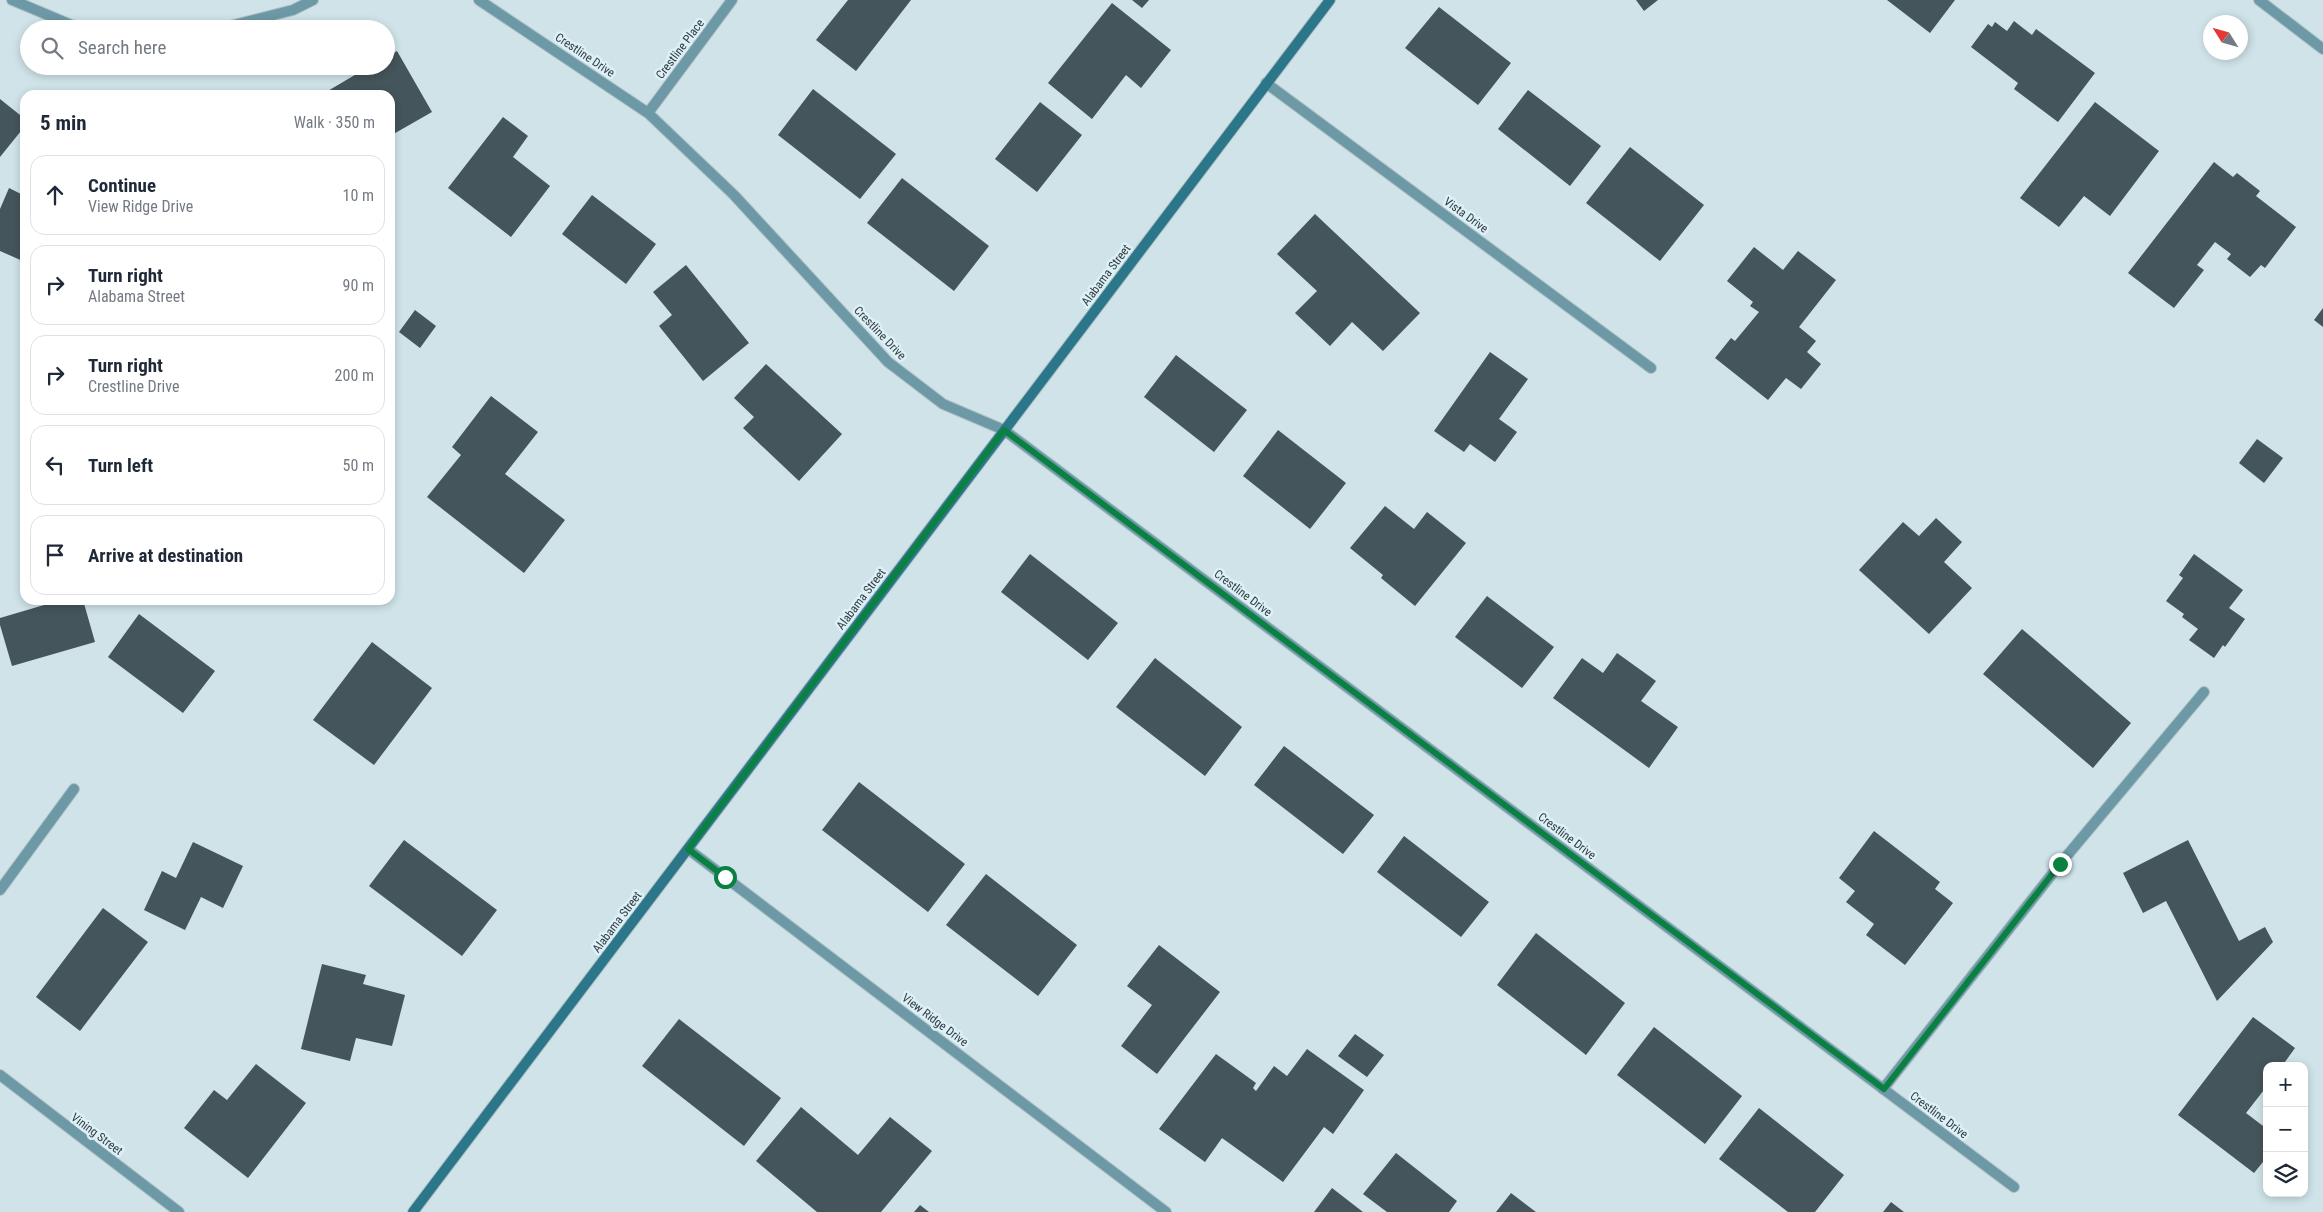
<!DOCTYPE html>
<meta charset="utf-8">
<style>
body{margin:0;font-family:"Roboto Condensed",sans-serif;background:#f6f6f7;color:#1f2937}
.controls{position:absolute;right:15px;bottom:15px;display:grid;overflow:hidden;border-radius:10px;box-shadow:0 2px 8px #0003}
.controls button{width:45px;height:45px;display:grid;place-items:center;padding:0;border:0;border-bottom:1px solid #e0e1e3;background:#fff;color:#1f2937;font:25px sans-serif}
.compass{position:absolute;left:2203px;top:15px;width:45px;height:45px;border-radius:50%;background:#fff;box-shadow:0 2px 8px #0003;rotate:307deg}
.stop{position:absolute;width:15px;height:15px;margin:-11px;border:4px solid #0b8043;border-radius:50%;background:#fff}
.stop.end{background:#0b8043;border-color:#fff;box-shadow:0 1px 5px #0008}
.list{margin:0;padding:0;list-style:none}
h2{display:flex;justify-content:space-between;align-items:center;height:65px;margin:0;padding:0 20px;font-size:21px}
h2 small{font-size:16px;font-weight:400;color:#747a83}
.list li{display:grid;grid-template-columns:32px 1fr auto;gap:15px;align-items:center;box-sizing:border-box;height:80px;margin:0 10px 10px;padding:0 10px;border:1px solid #e0e1e3;border-radius:15px}
.list b{display:block;font-size:19px;white-space:nowrap}
.list p{margin:0;font-size:16px;white-space:nowrap;color:#747a83}
.list em{font-size:16px;font-style:normal;color:#747a83}
.icon{flex:none;width:28px;height:28px;fill:none;stroke:currentColor;stroke-width:2;stroke-linecap:round;stroke-linejoin:round}
.map{position:relative;flex:none;width:2323px;height:1212px;overflow:hidden}
.search{position:absolute;background:#fff;box-shadow:0 2px 8px #0003;left:20px;top:20px;width:375px;height:55px;display:flex;align-items:center;gap:12px;box-sizing:border-box;padding:0 18px;border-radius:28px;color:#747a83;font-size:19px}
.panel{position:absolute;background:#fff;box-shadow:0 2px 8px #0003;left:20px;top:90px;width:375px;height:515px;border-radius:15px}
.map>svg:first-child{display:block}
</style>
<div class="map">
<svg width="2323" height="1212" viewBox="0 0 2323 1212">
<rect width="100%" height="100%" fill="#cfe3e9"/>
<path fill="#44555b" d="M848,0H911L856,71L816,40Z
M1132,0H1149L1142,8Z
M1636,0H1658L1644,11Z
M1887,0H1955L1930,33Z
M1112,3L1171,50L1141,88L1126,75L1092,119L1048,83Z
M1439,7L1511,63L1478,105L1405,48Z
M2014,21L2032,35L2036,29L2095,73L2058,122L2014,89L2018,83L1971,47L1988,24L1992,27L1995,22L2007,31Z
M397,51L432,112L390,136V95H321L370,66H386V57Z
M813,89L896,154L860,199L778,135Z
M1528,90L1601,146L1570,186L1498,129Z
M0,99L25,119V126L0,157Z
M1040,102L1082,135L1037,192L995,159Z
M2095,102L2159,151L2110,216L2084,196L2059,227L2020,198Z
M503,117L528,136L513,157L550,186L511,237L448,188Z
M1630,147L1704,205L1660,261L1586,203Z
M2214,162L2233,177L2237,173L2260,191L2256,196L2296,227L2265,268L2261,265L2250,277L2227,259L2231,254L2215,242L2197,265L2204,270L2174,308L2128,273Z
M902,178L989,246L954,291L867,223Z
M9,188L25,196V262L0,251V209Z
M592,195L656,244L626,284L562,234Z
M1315,214L1420,313L1383,351L1352,322L1330,346L1295,313L1317,291L1277,254Z
M1754,247L1783,270L1798,251L1836,280L1799,327L1816,341L1807,352L1821,364L1801,389L1786,378L1768,400L1715,358L1731,338L1735,341L1759,312L1750,306L1753,302L1727,281Z
M686,265L749,343L703,381L659,326L672,315L653,292Z
M2323,308V327L2314,320Z
M415,310L436,326L420,348L399,332Z
M1490,352L1528,379L1499,419L1517,432L1495,462L1470,444L1464,452L1434,431Z
M1176,355L1247,410L1214,452L1144,397Z
M766,364L842,434L799,481L743,428L754,417L734,398Z
M491,396L538,432L505,474L565,520L524,573L427,497L461,455L452,447Z
M1278,430L1346,483L1310,529L1243,476Z
M2257,439L2283,458L2264,483L2239,463Z
M1385,506L1414,529L1427,512L1466,543L1415,606L1381,578L1383,575L1350,548Z
M1936,518L1962,542L1944,562L1972,588L1929,634L1859,570L1903,522L1919,536Z
M1030,554L1118,623L1088,660L1001,592Z
M2194,554L2243,590L2229,608L2245,619L2225,647L2223,645L2214,658L2189,640L2198,629L2182,617L2184,614L2166,601L2183,578L2179,575Z
M1487,596L1554,647L1522,688L1455,637Z
M61,600H83L95,642L12,666L0,625V618Z
M139,614L215,671L183,713L108,657Z
M2022,629L2131,723L2093,768L1983,674Z
M372,642L432,688L374,765L313,720Z
M1617,653L1656,681L1641,701L1678,727L1649,768L1553,698L1582,658L1603,673Z
M1155,658L1242,727L1205,776L1116,707Z
M1284,746L1374,815L1343,854L1254,785Z
M859,782L965,864L928,912L822,830Z
M1874,831L1940,882L1935,889L1953,903L1905,965L1866,935L1874,924L1846,902L1855,891L1839,878Z
M1404,836L1489,902L1461,937L1377,872Z
M404,840L497,910L462,956L369,886Z
M2188,840L2239,941L2265,927L2273,942L2217,1001L2166,901L2143,913L2123,873Z
M193,842L243,866L223,908L201,897L185,930L144,910L162,871L176,878Z
M986,874L1077,945L1038,996L946,925Z
M103,908L148,942L80,1031L36,997Z
M1536,933L1625,1003L1586,1055L1497,985Z
M1159,945L1220,992L1157,1074L1121,1046L1152,1005L1127,986Z
M322,964L366,975L363,984L405,995L392,1046L356,1038L350,1061L301,1049Z
M2253,1017L2295,1048L2282,1066H2267V1086L2246,1113L2267,1129V1157L2254,1173L2178,1115Z
M679,1019L781,1098L744,1146L642,1066Z
M1654,1027L1742,1096L1705,1144L1617,1075Z
M1355,1034L1384,1055L1367,1077L1338,1056Z
M1307,1049L1364,1090L1333,1134L1324,1127L1283,1182L1222,1138L1205,1162L1159,1129L1216,1054L1256,1083L1253,1088L1256,1091L1274,1066L1287,1076Z
M256,1064L306,1103L248,1178L184,1128L214,1090L227,1100Z
M801,1107L858,1155L890,1117L932,1151L881,1212H817L756,1161Z
M1759,1108L1844,1175L1815,1212H1788L1719,1159Z
M1396,1153L1457,1201L1449,1212H1387L1363,1194Z
M1332,1188L1363,1212H1314Z
M1511,1193L1536,1212H1496Z
M1891,1202L1904,1212H1883Z
M920,1205L929,1212H914Z"/>
<g fill="none" stroke-linecap="round" stroke-linejoin="round">
<g stroke="#b0c1c7" stroke-width="12">
<path id="service" d="M1883,1089L2060,864L2204,692"/>
</g>
<g stroke="#b0c1c7" stroke-width="12">
<path id="minor" d="M12,0L81,29
M479,0L648,113L734,195L888,362L943,404L1004,430L2014,1187
M2259,0L2323,49
M218,29L293,10L313,0
M1266,83L1651,368
M648,113L732,0
M688,849L1166,1212
M0,890L74,789
M0,1075L179,1212"/>
</g>
<g stroke="#b0c1c7" stroke-width="12">
<path id="secondary" d="M413,1212L1330,0"/>
</g>
<use href="#service" stroke="#6d99a6" stroke-width="10"/>
<use href="#minor" stroke="#6d99a6" stroke-width="10"/>
<use href="#secondary" stroke="#2c7689" stroke-width="10"/>
</g>
<g fill="none" stroke-linecap="round" stroke-linejoin="round">
<path stroke="#0b8043" stroke-width="6" d="M725,877L688,849L1004,430L1884,1089L2060,864"/>
</g>
<g text-anchor="middle" dominant-baseline="central" stroke-width="5" stroke-linejoin="round" paint-order="stroke">
<g font-size="12" fill="#333b3e" stroke="#dcf0f7">
<text transform="translate(680 49) rotate(-53)">Crestline Place</text>
<text transform="translate(585 55) rotate(34)">Crestline Drive</text>
<text transform="translate(1466 215) rotate(36)">Vista Drive</text>
<text transform="translate(1106 275) rotate(-53)">Alabama Street</text>
<text transform="translate(880 333) rotate(46)">Crestline Drive</text>
<text transform="translate(1243 593) rotate(37)">Crestline Drive</text>
<text transform="translate(861 599) rotate(-53)">Alabama Street</text>
<text transform="translate(1567 836) rotate(37)">Crestline Drive</text>
<text transform="translate(617 922) rotate(-53)">Alabama Street</text>
<text transform="translate(935 1020) rotate(37)">View Ridge Drive</text>
<text transform="translate(1939 1115) rotate(37)">Crestline Drive</text>
<text transform="translate(97 1134) rotate(37)">Vining Street</text>
</g>
</g>
</svg>
<div class="controls">
<button>+</button>
<button>−</button>
<button><svg class="icon" aria-label="layers" viewBox="0 0 24 24"><path d="M12 4l9 5-9 5-9-5zM3 14l9 5 9-5"/></svg></button>
</div>
<svg class="compass" viewBox="-18 -18 36 36"><path d="M0-13l5 13h-10z" fill="#e53935"/><path d="M0 13l5-13h-10z" fill="#747a83"/></svg>
<div class="stop" style="left:725px;top:877px"></div>
<div class="stop end" style="left:2060px;top:864px"></div>
<div class="search"><svg class="icon" aria-label="search" viewBox="0 0 24 24"><circle cx="10" cy="10" r="6"/><path d="M15 15l6 6"/></svg>Search here</div>
<section class="panel">
<h2>5 min<small>Walk · 350 m</small></h2>
<ul class="list">
<li><svg class="icon" aria-label="ahead" viewBox="0 0 24 24"><path d="M12 20V5M6 11l6-6 6 6"/></svg><div><b>Continue</b><p>View Ridge Drive</p></div><em>10 m</em></li>
<li><svg class="icon" aria-label="right" viewBox="0 0 24 24"><path d="M7 20v-9h11M14 6l5 5-5 5"/></svg><div><b>Turn right</b><p>Alabama Street</p></div><em>90 m</em></li>
<li><svg class="icon" aria-label="right" viewBox="0 0 24 24"><path d="M7 20v-9h11M14 6l5 5-5 5"/></svg><div><b>Turn right</b><p>Crestline Drive</p></div><em>200 m</em></li>
<li><svg class="icon" aria-label="left" viewBox="0 0 24 24"><path d="M17 20v-9H6M10 6l-5 5 5 5"/></svg><div><b>Turn left</b></div><em>50 m</em></li>
<li><svg class="icon" aria-label="arrive" viewBox="0 0 24 24"><path d="M6 21V4h12l-3 4 3 4H6"/></svg><div><b>Arrive at destination</b></div></li>
</ul>
</section>
</div>
